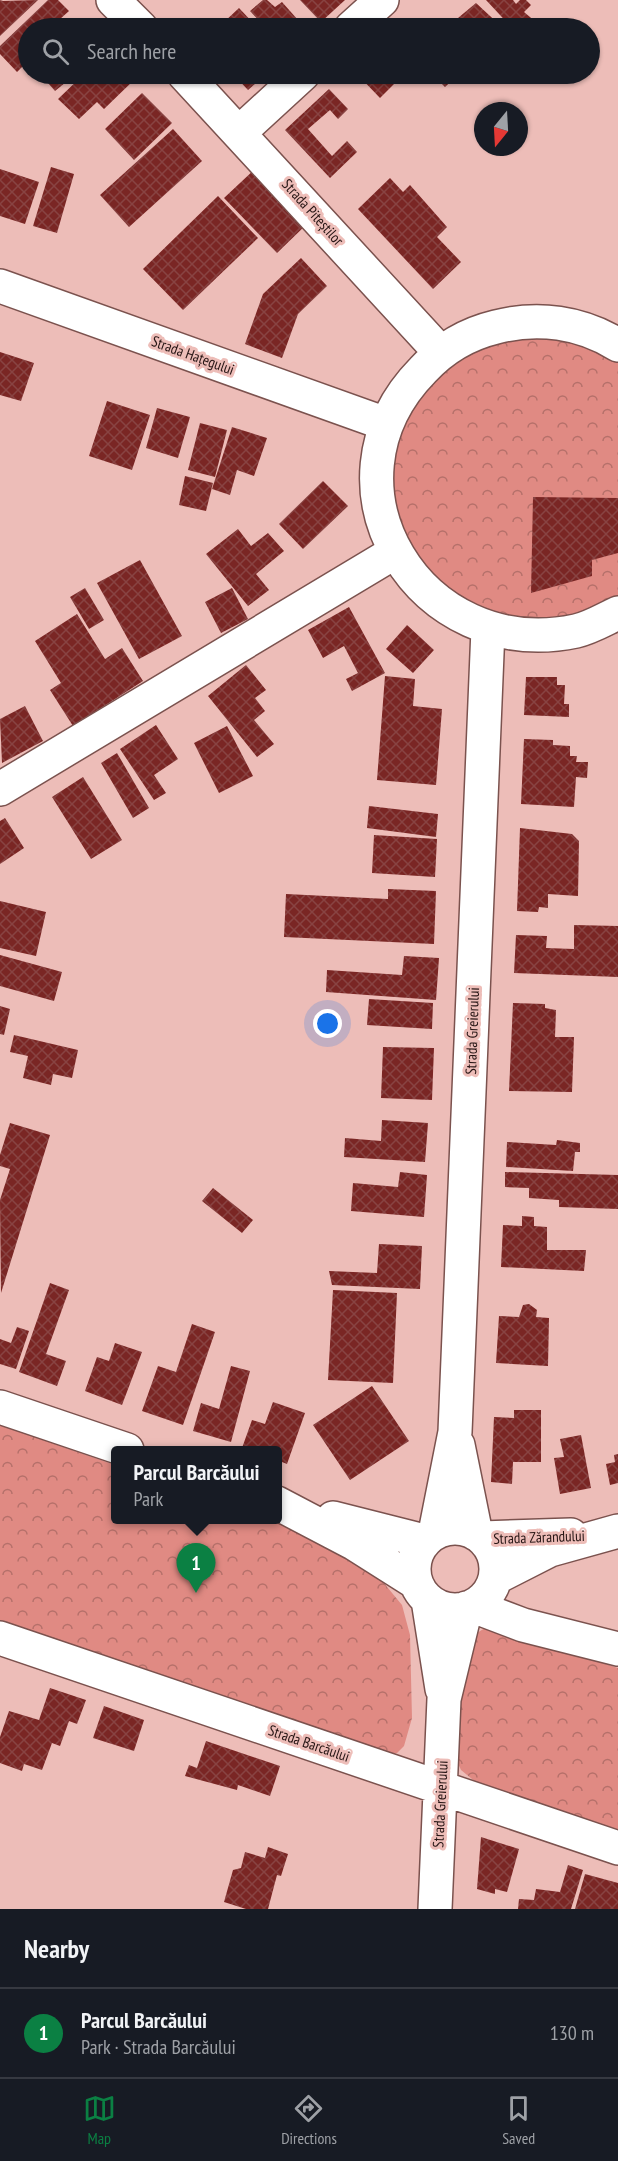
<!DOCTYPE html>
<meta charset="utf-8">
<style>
body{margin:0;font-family:"PT Sans Narrow",sans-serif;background:#242831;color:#f1f3f6}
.compass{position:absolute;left:474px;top:102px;width:54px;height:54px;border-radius:50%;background:#171b24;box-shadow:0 2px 4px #0004;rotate:198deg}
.you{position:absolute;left:328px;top:1024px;width:21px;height:21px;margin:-15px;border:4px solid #fff;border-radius:50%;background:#1a73e8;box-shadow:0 0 0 9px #1a73e833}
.badge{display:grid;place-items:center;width:39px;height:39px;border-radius:50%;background:#0b8043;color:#fff;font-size:20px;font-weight:700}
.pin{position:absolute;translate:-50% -50px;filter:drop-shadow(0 2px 3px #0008)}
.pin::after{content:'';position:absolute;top:32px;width:21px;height:18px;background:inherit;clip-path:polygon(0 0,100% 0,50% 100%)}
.popup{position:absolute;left:111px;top:1446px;width:171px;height:78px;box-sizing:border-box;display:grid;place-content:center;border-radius:6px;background:#171b24;filter:drop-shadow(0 2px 4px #0005);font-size:20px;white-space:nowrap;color:#9ea1a6}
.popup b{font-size:22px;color:#f1f3f6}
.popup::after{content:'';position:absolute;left:50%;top:100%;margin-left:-12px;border:12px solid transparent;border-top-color:#171b24}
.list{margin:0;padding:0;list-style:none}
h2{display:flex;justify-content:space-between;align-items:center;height:78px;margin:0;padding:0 24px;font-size:26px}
h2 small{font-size:20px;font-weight:400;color:#9ea1a6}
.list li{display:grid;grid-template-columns:39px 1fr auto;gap:18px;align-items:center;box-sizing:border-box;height:90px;padding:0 24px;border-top:2px solid #363941}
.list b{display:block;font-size:22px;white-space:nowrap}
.list p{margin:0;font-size:20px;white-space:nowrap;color:#9ea1a6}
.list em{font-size:20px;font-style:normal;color:#9ea1a6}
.icon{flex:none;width:33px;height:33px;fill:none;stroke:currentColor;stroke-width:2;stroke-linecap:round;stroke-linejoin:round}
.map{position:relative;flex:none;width:618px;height:1909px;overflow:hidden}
.search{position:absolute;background:#171b24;box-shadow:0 2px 4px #0004;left:18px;right:18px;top:18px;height:66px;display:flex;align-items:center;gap:15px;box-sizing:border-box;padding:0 21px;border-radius:33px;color:#9ea1a6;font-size:22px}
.sheet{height:168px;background:#171b24}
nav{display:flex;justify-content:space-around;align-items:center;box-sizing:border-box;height:84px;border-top:2px solid #363941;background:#171b24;font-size:16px;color:#9ea1a6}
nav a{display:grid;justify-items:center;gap:3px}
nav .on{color:#0b8043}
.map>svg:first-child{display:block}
</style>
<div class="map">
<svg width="618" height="1909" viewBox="0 0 618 1909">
<defs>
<pattern id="park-crowns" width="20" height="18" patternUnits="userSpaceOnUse" patternTransform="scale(1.5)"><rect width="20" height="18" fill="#e08a83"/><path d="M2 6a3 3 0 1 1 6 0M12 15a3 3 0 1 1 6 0" fill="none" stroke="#b5706a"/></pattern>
<pattern id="building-cross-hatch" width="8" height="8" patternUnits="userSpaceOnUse" patternTransform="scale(1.5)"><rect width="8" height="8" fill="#7a2624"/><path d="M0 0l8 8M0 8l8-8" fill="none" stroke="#884342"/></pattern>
</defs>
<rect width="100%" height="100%" fill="#edbdb8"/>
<path fill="url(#park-crowns)" d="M476,332L618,345V613L488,629L395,552L386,424Z
M0,1425L115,1465V1520H274L316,1534L383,1582L402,1605L410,1635L412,1718L404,1746L397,1753L378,1756L0,1625Z
M488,1626L618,1668V1834L483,1788L461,1770L451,1748L466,1640Z"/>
<path fill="url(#building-cross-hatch)" d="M0,0L3,1L38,0L0,36Z
M48,0H58L69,11L50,28H28V61L17,72L0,54V46Z
M263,0H267L275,7L282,2L298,20L292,25L295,28H266L250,11Z
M300,0H345L321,22Z
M486,0H513L516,4L520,0H526L531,5L524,12L543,28H512Z
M476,3L503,28H446Z
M239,8L258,28H228L223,23Z
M80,18L89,28H68Z
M40,74H76L55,91Z
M84,74H127L134,80L104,109L97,102L79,119L58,99Z
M233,74H266L248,90Z
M357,74H393L399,79L380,98Z
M432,74H459L445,87Z
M329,89L348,109L338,119L330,110L308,129L332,156L347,141L357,152L330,178L285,130Z
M142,93L172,123L134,160L105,129Z
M173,129L202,161L129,227L100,195Z
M51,167L74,174L57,233L33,226Z
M256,168L308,223L277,253L224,198Z
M0,169L39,182L25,224L0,216Z
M390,178L403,192L410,185L447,227L437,237L461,262L433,289L358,209Z
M218,196L258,238L183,310L143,269Z
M301,258L327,286L298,314L282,358L245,344L263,294Z
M0,352L34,363L21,401L0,395Z
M107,401L150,415L132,470L89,456Z
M157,408L190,417L178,458L146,448Z
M200,423L227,430L215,477L188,470Z
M232,427L267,438L254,476L237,470L230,495L212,489Z
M185,476L213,483L206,511L179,505Z
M323,481L348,506L303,549L279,524Z
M533,497L618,498V553L592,560V576L531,593Z
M238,529L251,546L268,533L284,551L256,574L269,590L248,606L206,554Z
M140,560L182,636L139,659L97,583Z
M85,588L104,620L89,629L70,597Z
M232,588L248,619L221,633L205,602Z
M349,607L385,673L352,691L346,679L358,673L344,646L323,658L308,630Z
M77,614L105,659L122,648L143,681L73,726L50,690L61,683L35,641Z
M407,625L434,650L413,673L386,649Z
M246,665L266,690L255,698L265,711L254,720L274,744L257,757L208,696Z
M385,676L415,679L413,706L442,709L436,785L377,780Z
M526,677H557V685H565L564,704H569V717L524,715Z
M25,706L43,741L2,763L0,719Z
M156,725L178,759L154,775L166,793L154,800L120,749Z
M227,726L253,776L219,793L194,743Z
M524,739L553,740V745L570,746V756H577L576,762H588L587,778L576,777L574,807L521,804Z
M117,753L149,808L133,818L101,763Z
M83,777L122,840L91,859L52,797Z
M369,806L438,814L436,837L367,828Z
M5,818L24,848L0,864V821Z
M520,828L572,834L579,841L578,896L548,894V908L539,907L538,912L517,911Z
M374,835L437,839L435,877L372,873Z
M388,889L436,891L434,944L284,937L286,894L388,899Z
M0,901L46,912L36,956L0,948Z
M574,925L618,926V977L514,973L516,935L547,936L546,948L574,949Z
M0,955L62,972L54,1001L0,986Z
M404,956L439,958L436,1000L326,992L327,970L402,975Z
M369,999L433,1003L432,1029L367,1025Z
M513,1003L545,1004V1008L556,1010L555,1037H574L572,1092L509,1091Z
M0,1006L10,1009L4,1035L0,1034Z
M14,1035L78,1050L72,1078L53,1074L51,1085L23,1078L28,1056L10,1052Z
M383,1047L434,1048L432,1100L381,1098Z
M382,1120L428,1123L425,1162L344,1157L345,1138L381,1141Z
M10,1123L50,1135L1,1293L0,1200L10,1169L0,1166V1155Z
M557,1140L580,1143V1152H575L573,1171L506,1167L507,1142L556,1145Z
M400,1172L427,1175L424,1217L351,1211L353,1183L398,1187Z
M505,1172L618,1175V1209L559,1207V1200L529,1198V1188L505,1187Z
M213,1188L253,1220L242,1233L202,1201Z
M522,1216L534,1217V1226L547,1227V1250H586L584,1271L501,1267L503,1225L522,1226Z
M379,1244L422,1246L420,1289L332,1285L329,1271L377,1273Z
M50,1283L69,1290L46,1354L66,1361L57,1386L19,1372Z
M333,1290L397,1293L393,1383L328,1380Z
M529,1304L537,1310L536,1317L549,1318L548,1366L496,1363L499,1316L519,1317L523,1305Z
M192,1324L215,1332L183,1425L142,1411L158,1366L176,1372Z
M17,1327L29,1331L16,1369L0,1364V1339L11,1343Z
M115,1343L142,1352L122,1405L85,1391L97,1357L109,1361Z
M231,1366L250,1371L231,1442L193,1431L201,1403L219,1409Z
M372,1386L409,1441L350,1480L313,1425Z
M273,1402L305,1413L287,1464L277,1460V1450L242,1448L252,1420L265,1424Z
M514,1410H541V1462H513L512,1484L491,1482L494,1417L514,1418Z
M581,1435L591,1488L560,1494L554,1458L564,1457L560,1439Z
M618,1454V1483L610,1485L606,1464L615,1462L614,1455Z
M50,1688L86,1700L77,1724L69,1721L60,1746L52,1743L42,1770L24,1764L22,1771L0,1763V1737L9,1711L39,1720Z
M104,1706L144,1720L134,1751L93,1738Z
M206,1741L280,1766L270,1796L238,1785L237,1790L185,1776L189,1765L197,1768Z
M481,1837L519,1849L507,1892L495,1889V1894L477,1889Z
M268,1847L288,1854L281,1876L277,1875L268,1909H246L224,1902L233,1870L241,1868L245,1852L265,1858Z
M568,1865L583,1870L571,1909H518L519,1899L534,1900L536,1889L560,1892Z
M585,1874L618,1883V1909H575Z"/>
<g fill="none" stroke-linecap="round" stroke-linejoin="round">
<g stroke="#7b524e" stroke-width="36">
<path id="minor" d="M113,0L141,28
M351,28L382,0
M184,74L440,352
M240,132L303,74
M0,286L386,424
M618,345C581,322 538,316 496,327C467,334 443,348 423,370C310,485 420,664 576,631C590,628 605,619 618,613
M0,789L395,552
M0,1407L127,1450
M458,1445L476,1534
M277,1503L355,1544L415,1582
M333,1518L424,1541
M414 1569a41 41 0 1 1 82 0a41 41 0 1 1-82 0Z
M435,1533L455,1432L488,629
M482,1538L571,1535
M495,1578L550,1550L618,1531
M428,1600L442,1689
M473,1606L523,1625L618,1649
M0,1638L618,1848
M435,1909L444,1699L466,1608"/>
</g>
<use href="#minor" stroke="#fff" stroke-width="33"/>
</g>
<g text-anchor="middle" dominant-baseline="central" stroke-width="6" stroke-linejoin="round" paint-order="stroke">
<g font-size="15" fill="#261514" stroke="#edbdb8">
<text transform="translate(313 212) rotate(48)">Strada Piteștilor</text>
<text transform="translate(193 355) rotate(20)">Strada Hațegului</text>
<text transform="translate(472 1031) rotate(-88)">Strada Greierului</text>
<text transform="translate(539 1537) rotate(-2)">Strada Zărandului</text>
<text transform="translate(309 1743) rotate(19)">Strada Barcăului</text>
<text transform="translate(440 1804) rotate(-87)">Strada Greierului</text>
</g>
</g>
</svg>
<svg class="compass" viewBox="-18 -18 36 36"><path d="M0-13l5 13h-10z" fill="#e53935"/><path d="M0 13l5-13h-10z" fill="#9ea1a6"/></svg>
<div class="you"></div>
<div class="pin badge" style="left:196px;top:1593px">1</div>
<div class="popup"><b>Parcul Barcăului</b>Park</div>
<div class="search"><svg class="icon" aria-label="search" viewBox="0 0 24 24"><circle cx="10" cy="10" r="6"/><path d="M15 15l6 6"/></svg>Search here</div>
</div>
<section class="sheet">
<h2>Nearby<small></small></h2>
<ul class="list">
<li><span class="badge">1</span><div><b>Parcul Barcăului</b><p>Park · Strada Barcăului</p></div><em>130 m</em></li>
</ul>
</section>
<nav>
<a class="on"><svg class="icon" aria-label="map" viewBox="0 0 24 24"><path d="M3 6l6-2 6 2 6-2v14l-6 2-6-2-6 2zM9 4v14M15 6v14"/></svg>Map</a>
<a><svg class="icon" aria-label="directions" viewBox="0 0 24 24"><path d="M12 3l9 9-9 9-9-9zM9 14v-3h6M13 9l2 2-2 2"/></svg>Directions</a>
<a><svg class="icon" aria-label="saved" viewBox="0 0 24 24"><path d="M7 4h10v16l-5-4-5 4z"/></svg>Saved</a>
</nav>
